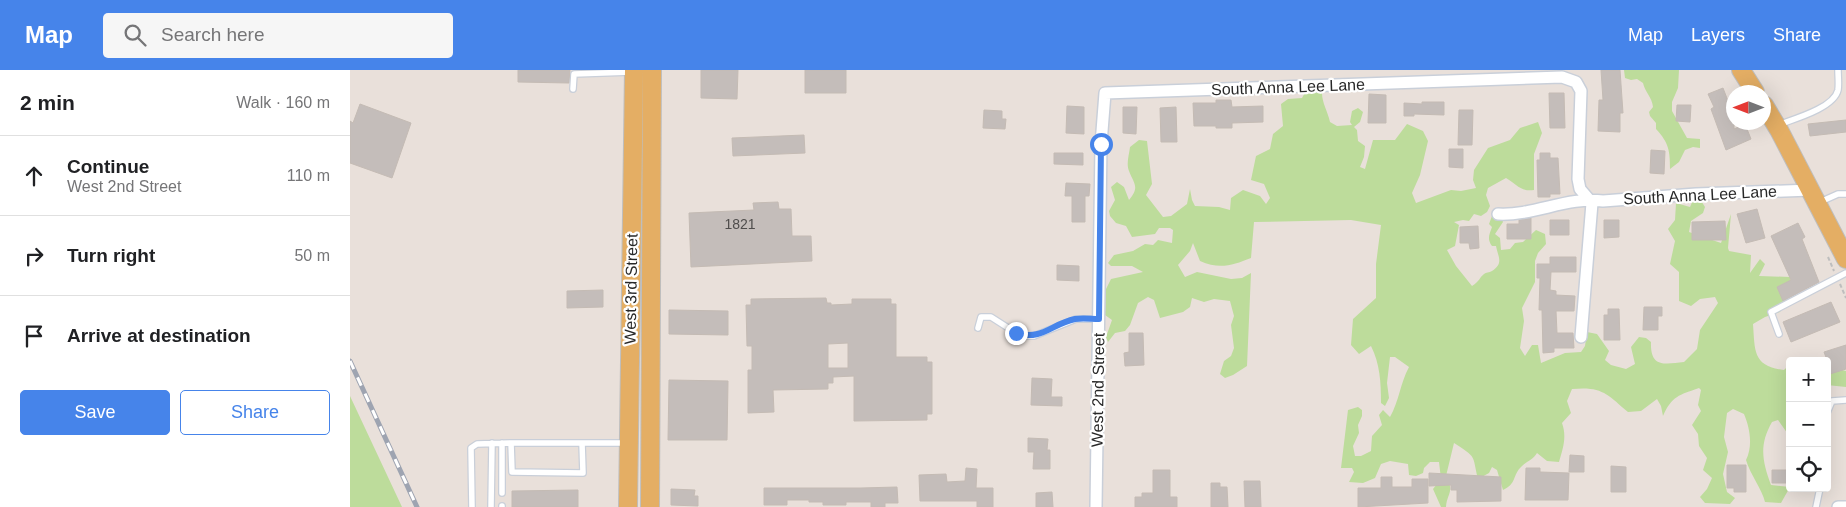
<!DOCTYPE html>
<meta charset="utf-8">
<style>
body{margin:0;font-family:Arial,sans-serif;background:#f6f6f6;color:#202124}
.controls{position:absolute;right:15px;bottom:15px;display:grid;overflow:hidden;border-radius:5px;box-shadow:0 5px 20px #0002}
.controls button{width:45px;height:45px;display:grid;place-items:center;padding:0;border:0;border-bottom:1px solid #e0e0e0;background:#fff;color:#202124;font:25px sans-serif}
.compass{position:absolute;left:1376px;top:15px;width:45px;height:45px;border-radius:50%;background:#fff;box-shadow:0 5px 20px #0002;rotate:270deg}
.stop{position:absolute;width:15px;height:15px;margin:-11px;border:4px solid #4684ea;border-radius:50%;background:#fff}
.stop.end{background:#4684ea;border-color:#fff;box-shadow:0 1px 5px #0008}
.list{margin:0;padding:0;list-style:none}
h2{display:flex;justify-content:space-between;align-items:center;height:65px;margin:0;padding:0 20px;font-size:21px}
h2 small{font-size:16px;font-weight:400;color:#757577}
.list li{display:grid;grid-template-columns:32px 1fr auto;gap:15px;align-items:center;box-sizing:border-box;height:80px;padding:0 20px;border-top:1px solid #e0e0e0}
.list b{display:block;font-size:19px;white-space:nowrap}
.list p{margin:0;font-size:16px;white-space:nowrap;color:#757577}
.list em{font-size:16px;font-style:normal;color:#757577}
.actions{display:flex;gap:10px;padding:15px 20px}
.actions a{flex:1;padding:11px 0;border:1px solid #4684ea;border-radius:5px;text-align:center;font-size:18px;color:#4684ea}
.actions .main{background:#4684ea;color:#fff}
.icon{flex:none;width:28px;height:28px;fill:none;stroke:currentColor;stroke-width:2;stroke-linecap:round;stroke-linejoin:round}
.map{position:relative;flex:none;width:1496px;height:437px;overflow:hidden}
header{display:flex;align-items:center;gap:30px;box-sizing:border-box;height:70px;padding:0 25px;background:#4684ea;color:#fff}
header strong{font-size:24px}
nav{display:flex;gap:28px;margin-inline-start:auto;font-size:18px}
.search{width:350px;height:45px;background:#f6f6f6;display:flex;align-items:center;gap:12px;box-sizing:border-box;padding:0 18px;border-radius:5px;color:#757577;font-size:19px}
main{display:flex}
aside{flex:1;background:#fff}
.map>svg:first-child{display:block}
</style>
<header>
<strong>Map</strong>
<div class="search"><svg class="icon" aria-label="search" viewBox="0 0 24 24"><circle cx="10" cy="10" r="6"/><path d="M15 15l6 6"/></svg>Search here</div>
<nav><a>Map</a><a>Layers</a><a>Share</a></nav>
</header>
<main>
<aside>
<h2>2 min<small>Walk · 160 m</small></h2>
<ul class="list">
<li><svg class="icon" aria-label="ahead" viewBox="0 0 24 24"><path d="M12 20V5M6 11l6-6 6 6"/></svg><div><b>Continue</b><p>West 2nd Street</p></div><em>110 m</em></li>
<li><svg class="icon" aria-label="right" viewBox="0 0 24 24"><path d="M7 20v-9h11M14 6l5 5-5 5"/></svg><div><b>Turn right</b></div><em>50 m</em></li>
<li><svg class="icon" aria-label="arrive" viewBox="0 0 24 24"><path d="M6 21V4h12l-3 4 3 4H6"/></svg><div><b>Arrive at destination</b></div></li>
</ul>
<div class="actions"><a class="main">Save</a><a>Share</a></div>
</aside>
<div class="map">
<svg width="1496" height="437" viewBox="0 0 1496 437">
<rect width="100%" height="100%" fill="#e9e0da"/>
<path fill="#bddc9b" d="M1274,0H1329L1328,18L1322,32V41L1337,68L1350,69V78L1343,77L1335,80L1329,92L1320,99C1320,81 1319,73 1306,59V53L1300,46L1299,42L1303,37C1302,27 1295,22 1293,13L1287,9L1281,10L1275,8Z
M961,12L972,23C972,33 978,42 980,52L987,56L1002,55L1000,52L1002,41L1008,38L1013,42L1010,52L1004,57L1007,60L1008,71L1015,76L1014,87L1010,97L1015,99L1023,70H1045L1057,54L1073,61L1078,71L1070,105L1062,123L1066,133L1101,120L1111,121L1126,118L1123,110L1124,100L1138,78L1160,70L1170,58L1188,52L1192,63L1184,84V120C1171,122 1166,114 1156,108L1138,118L1136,125L1140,136L1137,142L1131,146L1124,144L1119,151L1113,150L1104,152L1109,155L1105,176L1097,180L1106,196L1122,216C1130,211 1129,208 1134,204C1136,202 1139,203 1142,201C1154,193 1148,187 1146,176H1142C1137,169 1139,165 1142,157L1139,154L1142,146H1148L1152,149L1153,152L1145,164L1150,168L1151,180L1160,179L1165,173L1173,172L1186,160L1195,164L1196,174L1188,183L1185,191V212L1172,238L1174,251L1170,278L1175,286L1182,275H1188L1191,293L1215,283L1231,282L1235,276L1237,262L1247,264L1259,281L1255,290L1261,295L1276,299L1285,294L1281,277L1289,267L1296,268L1301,272C1300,298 1315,294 1334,292L1347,279L1350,260L1368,233L1365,227L1350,229L1341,236L1329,231V202L1320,194L1325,171L1318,159L1325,150L1326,133L1340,137L1343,130L1350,129L1355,137L1353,143L1341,151L1339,162L1371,173L1381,144L1378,178L1379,181L1401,185L1400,203L1410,189L1415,194L1409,206L1440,207L1442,219L1430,242L1415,247L1403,254C1405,282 1403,296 1434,300L1440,294V367L1428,350L1422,352C1409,375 1412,390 1421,415L1440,417L1431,433L1415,432C1412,419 1400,404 1396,390C1403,376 1400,358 1394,344L1383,339L1377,343L1374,367L1378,382L1373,404L1377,422L1385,428L1380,434L1355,433L1350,427L1357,419L1362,408L1353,400L1357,388L1349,376L1348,364L1342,355L1351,341L1348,335L1351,320L1349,318C1329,325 1322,326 1313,346L1311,336L1307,329L1291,341L1278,342C1257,324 1252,316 1222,319L1217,331L1221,343L1212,353C1217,367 1213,378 1209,392L1197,391L1187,383C1183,390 1177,391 1172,396C1162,405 1167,414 1153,420L1147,400L1142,397L1139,403L1128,409C1122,384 1127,388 1104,373L1096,406C1105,422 1097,423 1096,437H1091L1083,419L1091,409L1089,392H1080L1074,398L1073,403L1066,406L1059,405L1058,394L1040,391L1031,394L1025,408L1013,413L999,412L1004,402L1002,398H991L998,340L1008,337L1012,340V346L1008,355L1009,363L1003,376L1005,386H1011L1021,381L1022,366L1032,355L1029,345L1033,340L1040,347C1049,331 1050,314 1059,297L1045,287H1040L1037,313L1039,328L1035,336L1031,333C1031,312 1030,294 1021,276L1009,284L1001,275L1003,249L1026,228V194L1031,155L1001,150L904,152L901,188C883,195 870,200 850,191L843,173L840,181L828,195L835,207L847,202L881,209L892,208L901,203L897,296L883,305L875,308L870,304L874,291L881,286L884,278L881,255L884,246L880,231L864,229L854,232L842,228L840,237L833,242L810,248L804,230L798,227L788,233L780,255L775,261L765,263L758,272L756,267L762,250L755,245L756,219L761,209L793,202L782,196H761L758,193L764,185L783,181L795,174L803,175L808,170L822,173L823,160L820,158H809L805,164L782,167L776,156L766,153L760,146L759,141L765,130L761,117L767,112L774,117L779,130C790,117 784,114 779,101C776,94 779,85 780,77L789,70L797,71L802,114L796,125L813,147L821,146L837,134L840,119L842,130L845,136L869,137L880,140L881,128L893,120L910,126L916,134L920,128L914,114L901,110L906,86L920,79L923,64L933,56L931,34L938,29L952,28Z
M1484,298L1496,301V317L1477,315V301Z
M0,326L52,437H0Z"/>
<path fill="#c4bdba" stroke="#c4bbb4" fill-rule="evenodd" d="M168,0H220L219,13L168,12Z
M351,0H388L387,29L351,28Z
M455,0H496V23H455Z
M1251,0H1270L1273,43H1270V62L1248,61L1249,30H1253Z
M1373,18L1378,31L1384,29V59L1395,54L1401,69L1376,80L1361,39L1364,37L1358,24Z
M1199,23H1214L1215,58H1200Z
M1019,24L1036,25V53H1018Z
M866,30H881L882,37L913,36V52L882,53V58H866V56H844L843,33H866Z
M1072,32H1094V45L1064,44V46H1054V33L1072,34Z
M10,34L61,53L42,108L0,93V51L3,53Z
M1327,35H1341L1340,52L1326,51Z
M717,36L734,37V64L716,63Z
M773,37H787L786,64L773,63Z
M826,37L827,72H811L810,38Z
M634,40L652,41V49H656L655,59L633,58Z
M1109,40H1123L1122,75H1108Z
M1496,50V62L1460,66L1458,54Z
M454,65L455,83L383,86L382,68Z
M1099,79H1113V98L1099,97Z
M1301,80L1315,81L1314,104L1300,103Z
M704,83H733V95L704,94Z
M1190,83H1200V88H1208L1210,124H1200V127H1188L1187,90H1190Z
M716,113L740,114L739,126H735V152H722V126H715Z
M428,132L429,139H441L442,166H461L462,191L341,197L339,143L404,140L403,133Z
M1407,139L1415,168L1396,173L1387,144Z
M1181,148V169H1157V154H1169V150Z
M1200,150H1219V165H1200Z
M1254,150H1269V167L1254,168Z
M1375,151L1376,170H1342V152Z
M1448,153L1455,167L1452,169L1469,212L1433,231L1427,217L1441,210L1421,166Z
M1128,156L1129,178L1120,179L1119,173H1110V157Z
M1200,187H1226V202H1201L1200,220L1206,221V225L1225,226L1224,241H1206L1207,263H1223L1224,278H1204V282L1193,283L1192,240H1189L1190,208H1187V194H1200Z
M707,195L729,196V211L707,210Z
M253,220V237L217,238V221Z
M476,228L477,233H481V235L502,234V229H541V234H546V287H577V292H582V344H577V350L504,351V306L483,307V313H478V319L423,320L424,342L398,343V300H402V276H397L396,235H401V229ZM498,273V298H478V274Z
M1481,232L1490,252L1441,272L1433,252Z
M1294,237H1312V246H1308V260H1293Z
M1258,239H1269L1270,270H1254V245H1258Z
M319,240L378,241V265L319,264Z
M779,263H793L794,295L775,296L774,283L779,282Z
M1496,275V299L1477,305V290L1474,282Z
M682,308L702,309L701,327H712V336L681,335Z
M319,310L378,311L377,370H318Z
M678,368L698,369L697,380H700V399H683L684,382H678Z
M1220,385L1234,386V402H1219Z
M1377,395H1396V422H1384V418H1377Z
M1261,396L1276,397V422H1261Z
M616,398L627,399L626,418H643V437H627V431H570L569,405L596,404L597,412L615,411Z
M1176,398H1190V402L1219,403L1218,430H1175Z
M803,400H820V427H827V437H785V427H792V423H803Z
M1422,400H1440V413H1422Z
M1079,403L1151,407V431L1107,432V420H1101V415L1079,416Z
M1031,407H1042V417H1062V409H1078V433L1008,437V418H1031Z
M894,411H910L911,437H895Z
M861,413H870V417H877L878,437H861Z
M547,417L548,433H535V437H521V432H496V435H473V432H459V430H437V435H414V418H511Z
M321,419L345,420L344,426H348V436L321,435Z
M228,420V437H162V421Z
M702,422L703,437H686V423Z"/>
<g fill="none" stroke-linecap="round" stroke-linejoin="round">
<g stroke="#c9cfd9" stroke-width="8">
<path id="lane" d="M223,19L224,4L281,2
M1428,55C1444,49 1484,38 1488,20C1489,14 1488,6 1488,0
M1470,132L1488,124H1496
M628,258L631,247H641L666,263L676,266H684L726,249H749
M1429,264L1421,242L1496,203
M1477,343L1482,331L1496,330
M1477,361V411
M161,373H232
M152,423V373
M122,437L121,378L127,374L161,373L162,402L233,403L232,373H277
M141,437L142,373
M152,437V436
M1466,437L1470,418"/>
</g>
<g stroke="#c9cfd9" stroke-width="14">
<path id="street" d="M1148,144C1184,146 1218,126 1253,131L1346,124L1461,120
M746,437L751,74L755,23L1212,7L1226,12L1231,21L1228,109L1230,119L1242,133L1231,267
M1488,437H1496"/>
</g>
<g stroke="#bebebe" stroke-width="20">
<path id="primary" d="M1391,0L1405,22
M1414,35L1429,60L1496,189
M278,437L284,0
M300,437L302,0"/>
</g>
<path stroke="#bebebe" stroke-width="2" stroke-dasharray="4 2.5" stroke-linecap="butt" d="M1478,187L1484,201
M1490,214L1496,228"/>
<use href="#lane" stroke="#fff" stroke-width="5.5"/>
<use href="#street" stroke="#fff" stroke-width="11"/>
<use href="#primary" stroke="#e4ae64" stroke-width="18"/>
<g stroke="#9ea4b1" stroke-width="5">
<path id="rail" d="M0,291L67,437"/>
</g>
<use href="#rail" stroke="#fff" stroke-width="3" stroke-dasharray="9" stroke-linecap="butt"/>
</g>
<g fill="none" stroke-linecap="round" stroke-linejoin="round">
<path stroke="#4684ea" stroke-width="6" d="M666,263C692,271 701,254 725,249C733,248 741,249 749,249L751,74"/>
</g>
<g text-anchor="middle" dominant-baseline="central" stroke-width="4.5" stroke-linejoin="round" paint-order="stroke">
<g font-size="14" fill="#4f4d4c">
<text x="390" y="154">1821</text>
</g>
<g font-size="16" fill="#282828" stroke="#fff">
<text transform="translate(938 17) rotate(-2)">South Anna Lee Lane</text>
<text transform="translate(1350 125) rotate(-3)">South Anna Lee Lane</text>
<text transform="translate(281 219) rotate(-89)">West 3rd Street</text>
<text transform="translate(748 320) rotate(-89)">West 2nd Street</text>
</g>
</g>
</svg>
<div class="controls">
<button>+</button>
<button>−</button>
<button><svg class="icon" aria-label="locate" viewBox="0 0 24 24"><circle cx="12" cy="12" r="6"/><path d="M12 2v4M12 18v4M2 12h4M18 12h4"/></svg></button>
</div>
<svg class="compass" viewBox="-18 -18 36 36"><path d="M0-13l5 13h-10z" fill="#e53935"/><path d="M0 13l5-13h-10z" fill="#757577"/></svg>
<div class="stop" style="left:751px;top:74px"></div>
<div class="stop end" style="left:666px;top:263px"></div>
</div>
</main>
